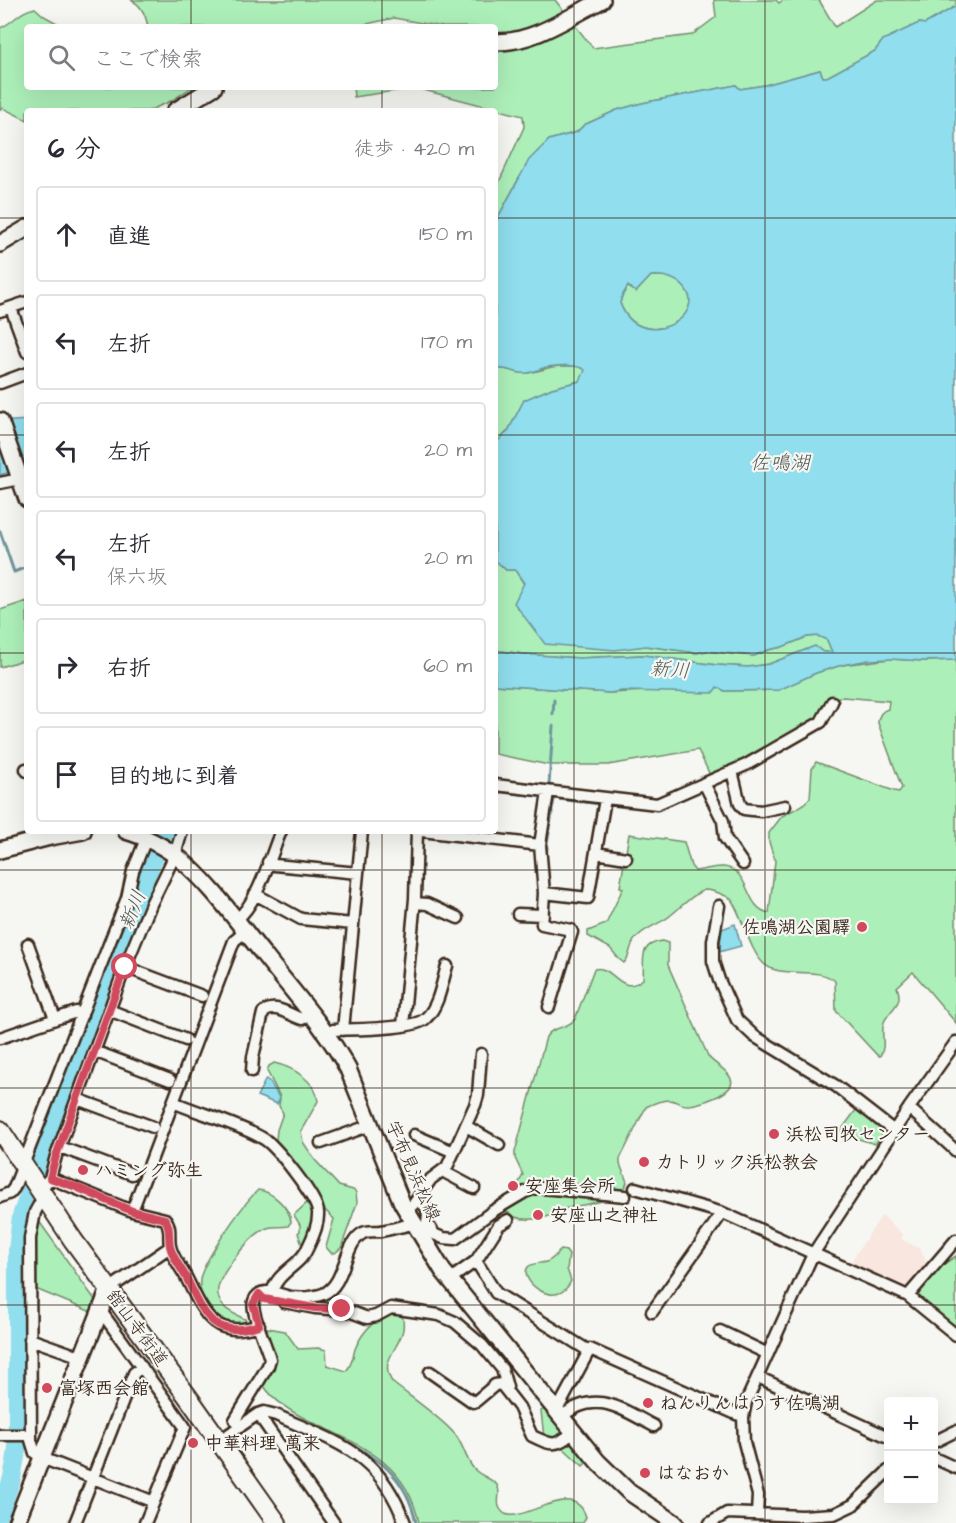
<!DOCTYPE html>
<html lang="ja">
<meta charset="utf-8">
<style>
body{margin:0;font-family:"Architects Daughter","Klee One",sans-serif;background:#f2f2f3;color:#2b2b33}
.controls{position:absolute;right:18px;bottom:18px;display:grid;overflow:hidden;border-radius:6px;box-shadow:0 6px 24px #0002}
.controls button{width:54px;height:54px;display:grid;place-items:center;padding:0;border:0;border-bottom:2px solid #e1e1e2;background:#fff;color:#2b2b33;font:30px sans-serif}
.stop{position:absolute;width:18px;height:18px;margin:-14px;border:4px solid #d1495b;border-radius:50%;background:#fff}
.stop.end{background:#d1495b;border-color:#fff;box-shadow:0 2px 6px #0008}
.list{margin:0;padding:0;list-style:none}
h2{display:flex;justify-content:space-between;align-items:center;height:78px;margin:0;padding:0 24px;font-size:26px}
h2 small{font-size:20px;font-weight:400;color:#7c7c81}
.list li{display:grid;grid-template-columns:39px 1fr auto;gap:18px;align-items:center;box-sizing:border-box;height:96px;margin:0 12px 12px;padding:0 12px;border:2px solid #e1e1e2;border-radius:6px}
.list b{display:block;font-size:22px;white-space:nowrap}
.list p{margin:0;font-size:20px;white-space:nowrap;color:#7c7c81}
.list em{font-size:20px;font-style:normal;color:#7c7c81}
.icon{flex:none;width:33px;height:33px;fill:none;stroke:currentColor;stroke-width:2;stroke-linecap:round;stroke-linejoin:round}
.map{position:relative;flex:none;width:956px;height:1523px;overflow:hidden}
.search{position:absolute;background:#fff;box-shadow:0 6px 24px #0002;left:24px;top:24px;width:474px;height:66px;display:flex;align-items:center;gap:15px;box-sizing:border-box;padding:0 21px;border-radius:6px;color:#7c7c81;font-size:22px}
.panel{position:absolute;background:#fff;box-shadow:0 6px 24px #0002;left:24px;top:108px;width:474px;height:726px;border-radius:6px}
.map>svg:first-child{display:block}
</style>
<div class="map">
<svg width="956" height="1523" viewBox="0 0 956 1523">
<rect width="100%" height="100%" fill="#f6f6f2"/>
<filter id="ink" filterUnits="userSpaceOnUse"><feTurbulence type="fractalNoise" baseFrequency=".0167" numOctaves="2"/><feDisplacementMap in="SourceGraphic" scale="12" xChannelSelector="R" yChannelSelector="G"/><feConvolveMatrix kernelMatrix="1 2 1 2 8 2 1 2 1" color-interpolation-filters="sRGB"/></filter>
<g filter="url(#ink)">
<path fill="#f8e6df" d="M882,1215L903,1235L901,1239L920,1249L928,1266L907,1290L849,1265Z"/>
<path fill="#adefb9" stroke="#748c6c" stroke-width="1.5" d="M131,0H555L593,48L692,35L716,17L714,0H776L779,3L783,0H819L835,27L877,0H956V6L925,24L919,23L883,40L875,51L827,77H823L820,70L765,85L740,89L736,85L642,103L617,110L584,125L577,132L549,140L518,180L495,223V191L524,127L523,116L416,88L354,97L353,87H495V27H443L394,18L353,27H148C146,16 142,5 131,0Z
M35,8L44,16L64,27H27V87H192L171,101L148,111H27V120L3,108L0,110V28C15,22 17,12 35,8Z
M651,276C663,275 673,276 682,285C714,315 640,356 620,303L622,296L628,286L632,290L637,291Z
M559,366H580L586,370L580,381L552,388L524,400L508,431L495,444V369C509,367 512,373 524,373C536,373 547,367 559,366Z
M495,560L506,570H515L524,584L515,603L633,647L646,646L697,653L706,651L754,656L768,650L782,647L807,637L818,636L827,640L832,652H823L815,646L769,664L748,667L717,665L643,655L579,658L523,654L495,650Z
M27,601V659L0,667V610Z
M890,659L924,661L956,660V1023L913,972L897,987C904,1005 891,1007 884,1022C880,1033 887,1046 880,1056L877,1055L836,1011L835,981C817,965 779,980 763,963C749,949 743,917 731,899C725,895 713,890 705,890C696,891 679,909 671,915C661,924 645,927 636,938C629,945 631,956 624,963L619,959L610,948L588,936V931L606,924L623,888L620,887L629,834L684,842L691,866L695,871C705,870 714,866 724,867C751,870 744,908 769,913L775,861L769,842V833L782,816L801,806L810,798L812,769L816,762L894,791L899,792L902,788L878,723C878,715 881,711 888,709L889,701L843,697L830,698L818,720L745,762L711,777L698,750L608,765H549L495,754V685L610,693L717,687L725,691L778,690L816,673L842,665Z
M662,941L668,943V965L708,1056C714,1065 728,1069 731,1079C737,1093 698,1105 687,1105C680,1105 675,1100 669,1100C661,1100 652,1104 646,1107L620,1159V1164L627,1182L623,1194C605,1203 583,1204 564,1209C556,1212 549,1217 542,1218C530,1220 514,1220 506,1211V1206L523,1175L515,1158V1152L546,1037C553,1025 567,1030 575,1019L594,969C614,964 620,998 643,979C645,960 637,945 662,941Z
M274,1063C293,1067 316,1081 318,1101L301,1131L303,1142L315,1160L339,1186L353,1190L356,1192L357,1203L341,1248L335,1253H331L326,1247L334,1219L324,1209L315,1193L276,1140L277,1130L283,1113L279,1106L280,1097L267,1071L269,1066Z
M856,1110H860L884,1129L885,1132L875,1144L839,1133Z
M258,1190C272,1191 290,1208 291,1222L288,1226C280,1228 272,1225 265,1229C250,1235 214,1279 218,1295C220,1309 234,1314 245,1319L246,1324C238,1327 221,1324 215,1318C205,1307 199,1296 200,1280C202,1262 244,1203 258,1190Z
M309,1201C317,1219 309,1231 303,1248L298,1233L300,1231V1225L294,1215Z
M36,1217L98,1304L94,1313L33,1288Z
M561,1250L566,1251L569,1255L567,1269L571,1281C557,1312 517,1280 528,1267C533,1262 540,1264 546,1262C553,1260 556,1254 561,1250Z
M956,1256V1328L922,1301L918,1293L939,1267Z
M397,1311L402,1315C411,1344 374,1357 393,1383C409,1396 446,1421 457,1437C464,1447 466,1460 474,1469C480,1476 491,1478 497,1485C503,1494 492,1505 505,1514C525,1523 574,1478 586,1517L583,1523H419C407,1463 362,1446 312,1422C295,1414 275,1403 264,1386L267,1328L285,1331L298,1349L319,1348L326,1350L327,1365L346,1371C352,1365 353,1357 355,1349C363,1329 376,1317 397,1311Z
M544,1409L565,1435L559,1439L544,1437L541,1411Z
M569,1441L587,1462L583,1466L562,1447Z"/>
<path fill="#90deee" stroke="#6e969b" stroke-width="1.5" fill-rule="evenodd" d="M956,6V660L924,661L890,659L869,660L842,665L816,673L779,690L725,691L717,687L713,693L622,691L610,693L495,685V650L523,654L579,658L643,655L717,665L748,667L769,664L815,646L823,652H832L827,640L818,636L807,637L782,647L768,650L754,656L706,651L697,653L646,646L615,650L545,644L514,603L524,583L515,570H506L495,560V444L508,431L524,400L552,388L580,381L585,370C577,364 558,365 547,367C541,368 535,372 528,373C515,375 510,367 495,369V223L529,160L549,140L577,132L584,125L617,110L642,103L736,85L740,89L765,85L820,70L823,77H827L875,51L883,40L919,23L925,24ZM651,276C663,275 673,277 682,285C714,315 639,356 620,303L622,296L628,286L636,292Z
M27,420V467L0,475V422Z
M735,924L741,946L719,952L722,929Z
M266,1079L270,1082L280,1099L277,1104L257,1096Z"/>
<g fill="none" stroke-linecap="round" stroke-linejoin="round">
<path stroke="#6e969b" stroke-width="3" d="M0,253L27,237
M0,531L14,572L27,567
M553,714L554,700
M549,785L553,726
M495,791H496
M506,792L538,796
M559,799L582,802
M585,802L599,804
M610,805L626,807
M552,810L554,800
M550,825L552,812
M549,829V828
M547,843L549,833
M546,857L547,847
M28,1194L34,1203
M286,1414L302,1421
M335,1436C376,1455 407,1476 416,1523"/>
<path stroke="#90deee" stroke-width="18" d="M0,1513L12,1478L17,1451V1251L21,1216L112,962L165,831"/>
<g stroke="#3b2a1e" stroke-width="15">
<path id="street" d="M11,308L27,352
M0,311L27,302
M0,383L27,373
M0,483L20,479
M26,769L27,771
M732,771L740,804L744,809L761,811L785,806
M704,783L723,821L725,838L743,864
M495,785L657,804L746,765L821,722L832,702
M422,831L540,845L548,792
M540,845L544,893L542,924L571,930L572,932L549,1007
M596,853L626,858
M268,862L275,865L358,873
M544,893L588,898L605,799
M255,894L301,919L353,924
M415,903L427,904L458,918
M719,906L713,941V961L719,980L737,1020L754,1036L836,1086L894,1131
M518,914L543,915
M236,920C258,903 270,857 281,831
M28,944L55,1019
M125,967L202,996
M109,1010L186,1040
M403,1026L415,899L417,831
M343,1030L362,831
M326,1035L333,1030C352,1029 415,1030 426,1018C439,1006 442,982 447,966
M0,1038L76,1012L82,1015
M94,1051L170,1080
M252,1071L253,1057L263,1013C274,1002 289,1015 302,1019L310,1014
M77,1099L153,1127
M178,1104C205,1115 240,1125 264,1139C276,1146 317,1198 318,1212C319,1223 313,1237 308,1247C301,1266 276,1272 272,1293
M909,1108L956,1151
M466,1126L499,1145
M414,1135L454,1152
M321,1143L371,1125
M60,1147L132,1174
M443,1170L446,1173L474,1188
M50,1178L132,1211L165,1219C172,1227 168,1237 170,1246C172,1257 182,1269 187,1279C204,1314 214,1340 259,1325
M635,1188L723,1213L908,1296L956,1335
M41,1189L50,1178L56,1156L125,967L151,904L175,855L182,831
M0,1197L10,1193L14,1188L127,898L133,871L146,839
M46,1197L41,1201L35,1212L30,1238L31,1440L35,1453L42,1458L154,1502
M417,1200C428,1206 429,1211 427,1223L434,1234L443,1238L455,1239L493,1211L525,1192L536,1188H542L625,1196
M413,1205L431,1179L447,1167L475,1105L478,1095L481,1054
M132,1211L234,941L245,932
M476,1261L496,1293L589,1351
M449,1280L476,1261L499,1225L508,1220
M109,1289L170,1247
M908,1296L956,1240
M284,1302L315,1308L346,1310L367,1318L376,1316L391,1308L439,1315L455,1322L482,1345L502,1369L507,1387L505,1389
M100,1310L185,1427L145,1523
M652,1312L718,1219L720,1213
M720,1331L768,1354
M30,1339L81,1357
M430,1372L473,1402L476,1401L495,1385L501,1384L519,1407L532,1436C553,1446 555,1447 574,1432
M758,1377L888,1437
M555,1408L561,1403L590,1349L736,1414L743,1416
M258,1414L334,1523
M561,1417C596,1388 621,1409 654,1426
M240,1427L235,1420L268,1366L270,1359C267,1347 250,1311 254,1301C260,1285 280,1295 291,1297C301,1298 314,1297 323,1294C346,1285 343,1244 363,1233C369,1230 375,1232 381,1231C392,1229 402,1226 413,1224
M0,1435H31
M219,1441L258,1414L264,1412L276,1415C339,1444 379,1452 405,1523
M934,1442L956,1431
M934,1458L956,1468
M757,1514L758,1495L744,1442L743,1417L746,1402L813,1254L909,1108L956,1042
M75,1523L134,1373L142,1367
M710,1523L727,1513L802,1516L834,1514L853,1505L888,1471"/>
</g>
<g stroke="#3b2a1e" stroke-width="20">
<path id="secondary" d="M495,42C533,43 569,17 602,0
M175,111L214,87
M0,244L27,228
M0,421L27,499
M126,831C144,836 165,847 179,858C212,885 237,922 264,955C293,992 326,1028 348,1069L402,1203L443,1271L598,1462L629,1492L675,1523
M0,850L50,837L83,831
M16,1523L109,1289"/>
</g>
<g stroke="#3b2a1e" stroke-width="22">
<path id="primary" d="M0,1130L73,1240L188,1397L277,1523"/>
</g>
<use href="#street" stroke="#f6f6f2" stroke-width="10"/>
<use href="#secondary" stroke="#f6f6f2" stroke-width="15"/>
<use href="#primary" stroke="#f6f6f2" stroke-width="18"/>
</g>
</g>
<g fill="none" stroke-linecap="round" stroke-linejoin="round" filter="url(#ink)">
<path stroke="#d1495b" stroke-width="8" d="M125,967L56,1156L50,1178L76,1187L132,1211L165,1219C171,1227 168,1236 170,1246C172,1257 182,1269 187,1279C204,1315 214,1340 259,1325L253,1304L259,1294L264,1299L315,1308L342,1309"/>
</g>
<path fill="none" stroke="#3b2a1e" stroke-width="1.5" stroke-opacity="0.55" d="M191,0V27M382,0V27M574,0V1523M765,0V1523M191,87V111M382,87V111M0,218H27M495,218H956M0,435H27M495,435H956M0,653H27M495,653H956M191,831V1523M382,831V1523M0,870H956M0,1088H956M0,1305H956"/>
<g fill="#d1495b" stroke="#f6f6f2" stroke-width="2">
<circle cx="862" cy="927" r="6"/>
<circle cx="774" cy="1134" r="6"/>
<circle cx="644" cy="1162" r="6"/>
<circle cx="83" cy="1170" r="6"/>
<circle cx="513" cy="1186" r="6"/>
<circle cx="538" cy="1215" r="6"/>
<circle cx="47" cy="1388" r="6"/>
<circle cx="648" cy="1403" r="6"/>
<circle cx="193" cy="1443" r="6"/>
<circle cx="645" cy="1473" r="6"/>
</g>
<g text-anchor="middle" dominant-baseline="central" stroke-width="4.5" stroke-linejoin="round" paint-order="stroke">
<g font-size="18" font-weight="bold" fill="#3b2a1e" stroke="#f6f6f2" text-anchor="start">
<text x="850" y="927" text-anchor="end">佐鳴湖公園驛</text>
<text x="786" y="1134">浜松司牧センター</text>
<text x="656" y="1162">カトリック浜松教会</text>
<text x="95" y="1170">ハミング弥生</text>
<text x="525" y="1186">安座集会所</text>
<text x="550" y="1215">安座山之神社</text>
<text x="59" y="1388">富塚西会館</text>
<text x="660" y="1403">ねんりんはうす佐鳴湖</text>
<text x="205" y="1443">中華料理 萬来</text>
<text x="657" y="1473">はなおか</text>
</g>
<g font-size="18" fill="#3b2a1e" stroke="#f6f6f2">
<text transform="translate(413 1171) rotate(66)">宇布見浜松線</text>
<text transform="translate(137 1328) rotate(54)">舘山寺街道</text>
</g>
<g font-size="20" font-style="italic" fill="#505752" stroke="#f6f6f2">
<text x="780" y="463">佐鳴湖</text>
<text transform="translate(670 670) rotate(4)">新川</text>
<text transform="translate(133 910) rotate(-68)">新川</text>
</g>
</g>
</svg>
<div class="controls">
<button>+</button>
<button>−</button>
</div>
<div class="stop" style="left:125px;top:967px"></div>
<div class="stop end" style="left:342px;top:1309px"></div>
<div class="search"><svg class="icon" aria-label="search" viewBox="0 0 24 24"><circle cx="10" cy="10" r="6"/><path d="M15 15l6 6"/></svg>ここで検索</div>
<section class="panel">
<h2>6 分<small>徒歩 · 420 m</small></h2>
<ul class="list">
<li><svg class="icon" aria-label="ahead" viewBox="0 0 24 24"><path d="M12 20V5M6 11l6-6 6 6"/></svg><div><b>直進</b></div><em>150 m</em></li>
<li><svg class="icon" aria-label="left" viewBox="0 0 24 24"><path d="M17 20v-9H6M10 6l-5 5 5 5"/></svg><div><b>左折</b></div><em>170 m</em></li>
<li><svg class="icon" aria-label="left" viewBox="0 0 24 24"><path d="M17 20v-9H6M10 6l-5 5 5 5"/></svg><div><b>左折</b></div><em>20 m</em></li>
<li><svg class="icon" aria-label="left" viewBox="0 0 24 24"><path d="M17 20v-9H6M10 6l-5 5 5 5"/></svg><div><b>左折</b><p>保六坂</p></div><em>20 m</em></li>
<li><svg class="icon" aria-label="right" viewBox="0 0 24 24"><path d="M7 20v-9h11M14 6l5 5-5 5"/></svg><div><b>右折</b></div><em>60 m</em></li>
<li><svg class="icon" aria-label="arrive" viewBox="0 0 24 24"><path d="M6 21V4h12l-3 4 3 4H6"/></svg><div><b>目的地に到着</b></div></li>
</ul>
</section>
</div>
